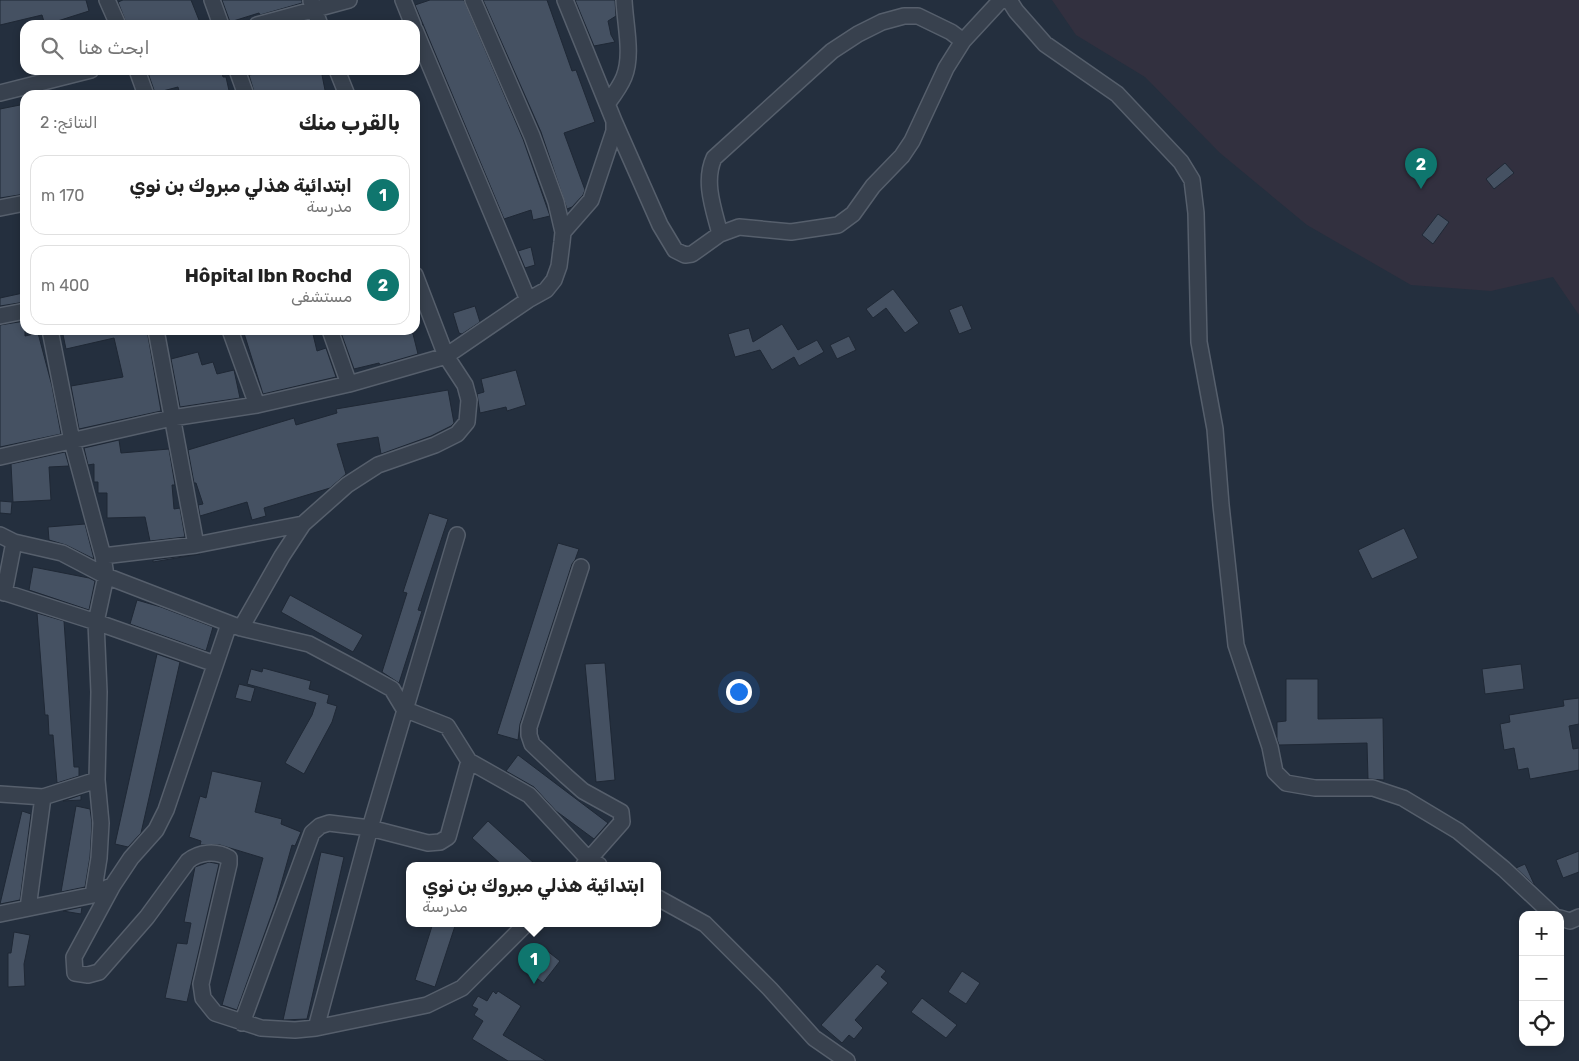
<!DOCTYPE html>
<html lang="ar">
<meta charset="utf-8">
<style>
body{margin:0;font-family:Rubik,Vazirmatn,sans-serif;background:#f2f2f2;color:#222;direction:rtl}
.controls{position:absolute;right:15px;bottom:15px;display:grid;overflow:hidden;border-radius:10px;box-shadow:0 2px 8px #0003}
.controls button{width:45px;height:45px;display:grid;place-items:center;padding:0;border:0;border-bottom:1px solid #e0e0e0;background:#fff;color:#222;font:25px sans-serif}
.you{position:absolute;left:738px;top:691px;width:18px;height:18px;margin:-12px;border:4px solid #fff;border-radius:50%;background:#1a73e8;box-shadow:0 0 0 8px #1a73e833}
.badge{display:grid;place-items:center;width:32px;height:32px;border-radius:50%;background:#0f766e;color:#fff;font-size:16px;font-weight:700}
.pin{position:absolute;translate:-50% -41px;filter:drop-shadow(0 1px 2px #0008)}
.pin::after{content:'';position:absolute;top:26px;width:18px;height:15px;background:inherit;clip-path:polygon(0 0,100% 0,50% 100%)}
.popup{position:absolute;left:406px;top:862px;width:255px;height:65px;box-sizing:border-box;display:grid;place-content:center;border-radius:10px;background:#fff;filter:drop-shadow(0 1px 4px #0005);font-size:16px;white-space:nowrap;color:#767676}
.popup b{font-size:19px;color:#222}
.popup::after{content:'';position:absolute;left:50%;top:100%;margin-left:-10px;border:10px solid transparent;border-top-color:#fff}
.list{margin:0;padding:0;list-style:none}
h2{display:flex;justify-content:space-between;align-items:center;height:65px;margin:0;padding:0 20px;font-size:21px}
h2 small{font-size:16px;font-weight:400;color:#767676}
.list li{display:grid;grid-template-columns:32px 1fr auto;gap:15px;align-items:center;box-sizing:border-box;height:80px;margin:0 10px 10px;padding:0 10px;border:1px solid #e0e0e0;border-radius:15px}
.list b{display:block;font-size:19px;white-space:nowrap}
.list p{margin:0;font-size:16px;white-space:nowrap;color:#767676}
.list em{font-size:16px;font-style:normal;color:#767676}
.icon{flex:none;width:28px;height:28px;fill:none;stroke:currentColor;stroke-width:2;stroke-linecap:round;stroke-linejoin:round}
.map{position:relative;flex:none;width:1579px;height:1061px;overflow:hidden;direction:ltr}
.search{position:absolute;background:#fff;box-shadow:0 2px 8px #0003;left:20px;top:20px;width:400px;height:55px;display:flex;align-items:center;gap:12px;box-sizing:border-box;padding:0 18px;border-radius:15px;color:#767676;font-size:19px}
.panel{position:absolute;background:#fff;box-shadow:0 2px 8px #0003;left:20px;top:90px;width:400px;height:245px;border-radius:15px;direction:rtl}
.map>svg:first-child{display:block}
</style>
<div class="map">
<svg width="1579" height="1061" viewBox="0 0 1579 1061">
<rect width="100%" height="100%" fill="#242f3e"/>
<path fill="#32303f" d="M1052,0H1579V315L1553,277L1491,291L1411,285L1307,225L1220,153L1145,77L1076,35Z"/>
<path fill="#455162" stroke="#1f2835" d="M0,0H86L89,11L45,25L42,15L0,25Z
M123,0H191L201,25H127L118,2Z
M222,0H302V3L260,15L259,13L230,22Z
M430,0H464L523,139L550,216L533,220L531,210L504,219L415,5Z
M483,0H547L572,71L576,70L595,122L564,133L585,190L583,195L572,207L567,209L541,132Z
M575,0H615L616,16L608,21L611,35L615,42L594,46Z
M147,70H221L223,77H226L230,95H180L178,87L155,93Z
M255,70H321L326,95H255L249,75L255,74Z
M25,104V194L0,198V109Z
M1505,163L1514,173L1494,189L1486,179Z
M1438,214L1449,222L1433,244L1422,235Z
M531,247L535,265L525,268L518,251Z
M893,289L919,323L905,333L886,308L873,318L866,309Z
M23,293L25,302L0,306V298Z
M962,305L972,329L959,334L949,310Z
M475,306L480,322L462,334L459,333L453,313Z
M25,321V336L38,333L52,386L61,434L0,447V325Z
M782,324L798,350L817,340L824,352L799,366L794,357L772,370L760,350L735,357L728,334L749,328L753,342Z
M62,330H147L161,411L79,429L71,386L123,377L114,338L66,349Z
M243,330H312L317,351L326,348L336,377L263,394Z
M340,330H412L418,354L380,365L379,363L354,369Z
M849,336L856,350L837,359L830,345Z
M198,352L202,365L213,362L217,374L234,370L240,398L180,407L171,359Z
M516,370L526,405L507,411L506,407L480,413L477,394L484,392L481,379Z
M448,390L454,423L451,426L431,436L381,454L378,437L337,444L346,474L330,488L264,508L266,516L252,520L247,502L200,516L198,505L203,504L196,483H194L188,450L294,418L296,425L337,413L336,409Z
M119,440L121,453L169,449L175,485H172L174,509L180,508L185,537L150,541L145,517L107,518V493H98V482H94V464L88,465L84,448Z
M65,452L69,466L49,467L51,500L13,502L11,464Z
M0,501L12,502L11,514L0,513Z
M429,513L448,519L418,610L422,611L399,683L382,672L407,593L403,592Z
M85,524L94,559L66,545L49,540L48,527Z
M1404,528L1418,558L1372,579L1358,550Z
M558,543L579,549L575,560L572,564L520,724L518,740L497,734Z
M200,554L153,562V560Z
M33,567L89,578L95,581L89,610L29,590Z
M290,595L363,635L353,652L281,612Z
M137,600L161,607L213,627L206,651L130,624Z
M37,613L64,621L74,767H79V776L57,783L53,735H49L48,715H45Z
M157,654L180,662L141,833L128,847L115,844Z
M605,663L615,780L596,782L585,664Z
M1521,664L1524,689L1485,694L1482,669Z
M263,668L311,681L309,689L329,695L327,703L337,706L332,722L304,774L285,763L312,715L316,703L247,684L251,669L262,672Z
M1286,679H1318V719L1383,718L1384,780L1368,779L1367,743L1279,745L1277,739V722L1286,721Z
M239,684L255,688L251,702L235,698Z
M1579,698V724L1569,726L1573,749L1579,748V770L1530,779L1528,768L1518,770L1514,748L1504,750L1500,724L1510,722L1509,715L1564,706L1563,700Z
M518,755L608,823L594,839L556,811L534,787L506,771Z
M212,771L262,782L255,812L282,819L281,824L301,832L295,846L292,845L276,902L237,1010L222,1005L263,858L220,845H200L201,841L189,837L200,796L206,798Z
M81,795V800L63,801Z
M76,806L90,809L92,823L90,857L85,887L61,892Z
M22,811L31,814L20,900L0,904Z
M488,821L536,865H502L472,838Z
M1579,851V872L1563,878L1556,860Z
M321,852L344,857L307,1019L283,1020Z
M209,862L219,864L187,1002L165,998L177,943L187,944L191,923L184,922L195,867Z
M1525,864L1534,884V885L1516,868Z
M82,907L81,914L63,911Z
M433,923H456L435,987L415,980Z
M14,932L30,935L24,964L25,986L8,987V953H11Z
M541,946L560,961L543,983L524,968Z
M877,964L886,971L881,977L888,983L855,1020L863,1028L854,1039L849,1035L842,1043L821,1025Z
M962,971L980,983L966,1004L948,992Z
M493,991L496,994L498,991L521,1006L503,1035L546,1061H508L472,1039L483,1021L474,1015L478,1009L472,1006L478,996L487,1001Z
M922,998L957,1025L946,1038L911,1012Z"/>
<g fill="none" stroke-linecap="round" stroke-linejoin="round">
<g stroke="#565f6c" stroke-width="18">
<path id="street" d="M107,0L118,25
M212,0L221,25
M403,0L413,25
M1009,0L1016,11L1045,44L1117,94L1181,162L1192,180L1196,213L1199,342L1215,429L1221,505L1236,645L1270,747L1275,772L1286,783L1315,788H1373L1403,798L1458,831L1504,869L1553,915
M311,1L320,25
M257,25L349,0
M415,30L528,300
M137,70L146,95
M237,70L246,95
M337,70L347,95
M0,93L91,70
M607,104C613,96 620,87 624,77C633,55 625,24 624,0
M614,121L660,225L675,250L685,255L692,254L720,234L739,227L791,232L838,225L853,214L873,186L902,156L912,141L946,68L963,41L1001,0
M0,208L25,203
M563,232L591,200L614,131V121L565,0
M720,234C714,210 703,182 714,158L832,51L858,34L882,22L904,16H918L951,32L963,41
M0,316L25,311
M156,330L196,545
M230,330L257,405
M330,330L349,384
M0,457L172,418L257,405L349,384L446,356L528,300L546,290L554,280L559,266L562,242L563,232L556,202L532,136L473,0
M0,535L14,542L62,553L106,576L241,628L309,644L356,669L392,689L404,709L447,726L469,761L529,795L589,860L599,865
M103,556L196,545L303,524
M581,567L529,727V735L532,744L566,776L583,791L621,812L622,822L584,865
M0,591L96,622L215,664
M4,593L14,542
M241,628L282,556L303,524L347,485L378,465L435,445L457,434L467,422L469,400L465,385L446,356L415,275
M0,794L43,797L97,780L99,692L96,622L106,576L103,556L72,441L50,330
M113,885L74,957L75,973L88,975L99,972L147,917L188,861C199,852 216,850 229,858V864L201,984L203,998L215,1013L261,1028L295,1030L316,1028L427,1005L462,988L527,923
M93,895L99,858L101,823L97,780
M658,898L705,924L770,989L814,1038L847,1061
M28,908L43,797
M0,914L93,895L113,885L131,858L156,830L166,810L229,624
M1560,918L1570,921L1579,917
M242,1023L312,833L320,826L329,823L370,828L428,843L440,842L448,837L469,761
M316,1028L370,828L457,535"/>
</g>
<use href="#street" stroke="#38414e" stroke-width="15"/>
</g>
</svg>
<div class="controls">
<button>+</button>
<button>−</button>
<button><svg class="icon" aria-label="locate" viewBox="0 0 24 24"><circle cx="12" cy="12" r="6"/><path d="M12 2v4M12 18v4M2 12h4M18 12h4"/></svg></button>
</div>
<div class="you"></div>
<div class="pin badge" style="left:534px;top:984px">1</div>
<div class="popup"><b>ابتدائية هذلي مبروك بن نوي</b>مدرسة</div>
<div class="pin badge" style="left:1421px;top:189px">2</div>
<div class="search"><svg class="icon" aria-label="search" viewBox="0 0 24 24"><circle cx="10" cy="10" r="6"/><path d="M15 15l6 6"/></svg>ابحث هنا</div>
<section class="panel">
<h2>بالقرب منك<small>النتائج: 2</small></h2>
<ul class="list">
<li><span class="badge">1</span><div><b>ابتدائية هذلي مبروك بن نوي</b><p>مدرسة</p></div><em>170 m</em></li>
<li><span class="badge">2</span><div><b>Hôpital Ibn Rochd</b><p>مستشفى</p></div><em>400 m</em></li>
</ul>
</section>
</div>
